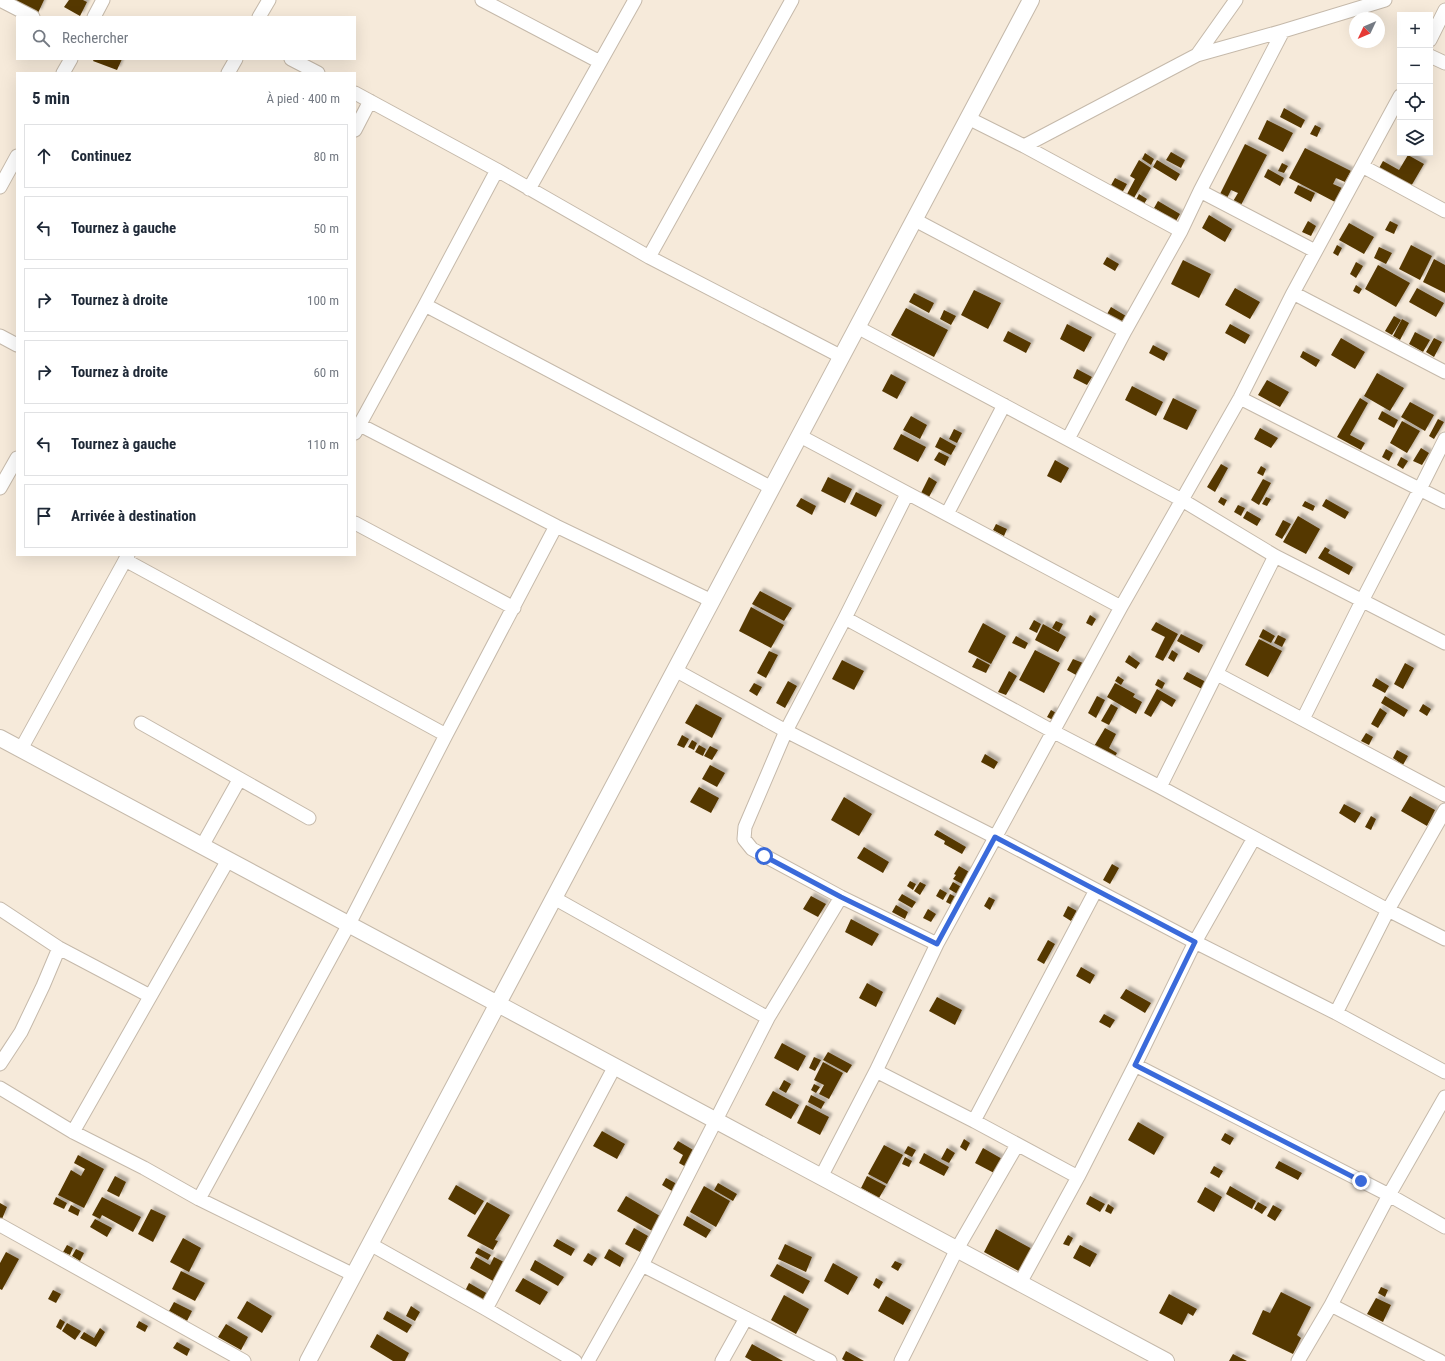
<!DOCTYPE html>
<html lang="fr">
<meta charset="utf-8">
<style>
body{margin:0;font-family:"Roboto Condensed",sans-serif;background:#f2f2f3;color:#1f2937}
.controls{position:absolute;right:12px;top:12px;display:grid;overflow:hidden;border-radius:0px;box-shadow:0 4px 16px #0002}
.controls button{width:36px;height:36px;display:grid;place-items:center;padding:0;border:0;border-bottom:1px solid #e0e1e3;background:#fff;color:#1f2937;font:20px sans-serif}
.compass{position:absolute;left:1349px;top:12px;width:36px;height:36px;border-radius:50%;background:#fff;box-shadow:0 4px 16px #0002;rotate:226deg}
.stop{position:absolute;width:12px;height:12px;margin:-9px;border:3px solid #3a6ada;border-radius:50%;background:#fff}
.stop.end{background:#3a6ada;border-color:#fff;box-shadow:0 1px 4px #0008}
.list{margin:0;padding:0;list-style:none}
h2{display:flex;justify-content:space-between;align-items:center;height:52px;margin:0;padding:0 16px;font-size:17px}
h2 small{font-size:13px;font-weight:400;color:#747a83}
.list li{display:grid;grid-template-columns:26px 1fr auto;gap:12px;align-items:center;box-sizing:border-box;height:64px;margin:0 8px 8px;padding:0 8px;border:1px solid #e0e1e3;border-radius:0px}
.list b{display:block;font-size:15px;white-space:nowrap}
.list em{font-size:13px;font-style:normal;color:#747a83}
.icon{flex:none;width:22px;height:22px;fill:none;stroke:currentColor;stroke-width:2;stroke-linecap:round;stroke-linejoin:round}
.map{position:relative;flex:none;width:1445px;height:1361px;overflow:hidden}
.search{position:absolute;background:#fff;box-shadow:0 4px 16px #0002;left:16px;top:16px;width:340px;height:44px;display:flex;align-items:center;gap:10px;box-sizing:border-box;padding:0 14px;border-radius:0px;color:#747a83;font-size:15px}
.panel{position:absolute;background:#fff;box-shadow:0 4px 16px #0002;left:16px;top:72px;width:340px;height:484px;border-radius:0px}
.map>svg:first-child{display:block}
</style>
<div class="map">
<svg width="1445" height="1361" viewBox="0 0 1445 1361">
<defs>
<filter id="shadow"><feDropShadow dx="3.5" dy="-3.5" stdDeviation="1" flood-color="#0004"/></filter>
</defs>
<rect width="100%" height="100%" fill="#f6eada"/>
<path fill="#553700" filter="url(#shadow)" d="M11,0H44L38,13Z
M69,0H83L87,2L80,16L64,7Z
M94,59H122L117,70L93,61Z
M1284,108L1305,120L1301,128L1280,117Z
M1267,120L1293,133L1283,152L1258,139Z
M1315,125L1321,128L1317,137L1310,134Z
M1245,144L1267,155L1240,207L1232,203L1238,193L1231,190L1226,200L1219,196Z
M1305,148L1351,171L1345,182L1336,178L1333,184L1342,188L1335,202L1289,178Z
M1171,152L1185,160L1181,168L1166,160Z
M1145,153L1154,159L1151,165L1142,159Z
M1408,155L1424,164L1410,188L1378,170L1383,161L1399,170Z
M1139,160L1151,168L1134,198L1127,194L1135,179L1130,176Z
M1157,160L1180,174L1176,181L1153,167Z
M1282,163L1288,166L1284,173L1278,171Z
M1268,169L1284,178L1280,186L1264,177Z
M1115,178L1127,184L1122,193L1110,187Z
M1298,185L1315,193L1311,202L1294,193Z
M1139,194L1147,199L1144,204L1136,200Z
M1158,201L1180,214L1176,221L1154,208Z
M1209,215L1232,229L1225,242L1202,228Z
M1308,221L1316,226L1311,236L1302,232Z
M1390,221L1398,225L1394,234L1385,230Z
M1349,223L1374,237L1364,254L1339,240Z
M1337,245L1342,248L1338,256L1333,253Z
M1411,245L1432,256L1420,280L1399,269Z
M1379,247L1392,253L1386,264L1374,258Z
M1107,257L1119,264L1115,271L1103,264Z
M1434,259L1445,265V293L1423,282Z
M1183,260L1211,274L1199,298L1171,284Z
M1356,262L1363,266L1356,278L1350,274Z
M1378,265L1410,283L1396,307L1365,289Z
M1356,285L1362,289L1359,294L1353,291Z
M1235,288L1260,302L1250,319L1225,305Z
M1417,288L1444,303L1436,317L1409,302Z
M974,290L1001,303L988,329L961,315Z
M914,293L934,303L929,313L909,302Z
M1111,307L1126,316L1122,323L1107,314Z
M906,308L948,330L934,357L891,335Z
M944,310L956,316L951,325L940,319Z
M1394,316L1401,320L1392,335L1385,331Z
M1402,319L1409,323L1400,340L1393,336Z
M1067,324L1092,337L1084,352L1060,339Z
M1230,324L1250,335L1245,344L1225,333Z
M1008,331L1031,343L1026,353L1003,341Z
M1415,332L1430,340L1423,352L1409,344Z
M1341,338L1365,352L1355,369L1331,355Z
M1434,338L1442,342L1434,357L1426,352Z
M1153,345L1168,353L1164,361L1149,353Z
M1303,351L1320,360L1316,367L1300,357Z
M1077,369L1092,377L1087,385L1073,378Z
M1377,373L1404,388L1390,411L1364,396Z
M891,374L906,382L897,399L882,391Z
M1267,380L1289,392L1280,407L1258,395Z
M1132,386L1163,402L1156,416L1125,400Z
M1173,398L1197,410L1187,430L1163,419Z
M1360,398L1368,403L1350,435L1365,443L1361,450L1337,437Z
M1410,402L1434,415L1425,431L1401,417Z
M1382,411L1398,420L1394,428L1378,419Z
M911,416L927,425L920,439L903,430Z
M1438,419L1444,422L1434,439L1429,436Z
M1402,421L1420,431L1407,453L1390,443Z
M1260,428L1278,438L1271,448L1254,439Z
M954,429L962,433L957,443L949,439Z
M901,434L926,447L918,462L893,449Z
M940,437L956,446L951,455L935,447Z
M1421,448L1429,453L1422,465L1413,461Z
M1386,449L1393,453L1389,461L1382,457Z
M939,452L949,457L945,466L934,460Z
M1401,457L1408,461L1403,469L1397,465Z
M1055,460L1069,468L1061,483L1047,476Z
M1221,464L1228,468L1215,492L1207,487Z
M1261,466L1266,469L1263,476L1257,473Z
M828,477L852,489L845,503L821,491Z
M929,477L937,482L929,497L921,493Z
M1263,479L1271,483L1259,505L1251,500Z
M856,492L882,505L876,517L850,504Z
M1221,497L1227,500L1224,506L1218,502Z
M1266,497L1271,499L1267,506L1262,504Z
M801,498L816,506L812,515L796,506Z
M1326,499L1349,512L1345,519L1322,506Z
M1305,501L1315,506L1313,511L1302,506Z
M1238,505L1245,508L1241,516L1234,512Z
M1247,511L1261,519L1257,526L1243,518Z
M1298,516L1320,529L1306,554L1283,542Z
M1283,520L1291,524L1282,539L1275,535Z
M996,524L1007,529L1004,536L993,530Z
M1325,547L1330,550L1328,553L1353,567L1349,575L1318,558Z
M760,591L792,608L784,621L752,604Z
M751,607L784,625L771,648L739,631Z
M1090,615L1096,619L1092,626L1086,623Z
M1034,620L1041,624L1037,633L1029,629Z
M1056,621L1063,624L1059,632L1052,628Z
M1156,622L1178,634L1163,661L1155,657L1165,637L1151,630Z
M983,623L1006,636L991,664L968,652Z
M1043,624L1066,637L1058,652L1035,640Z
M1263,629L1275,636L1271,643L1259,637Z
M1181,634L1203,645L1199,653L1177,641Z
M1278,635L1286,639L1282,647L1274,643Z
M1016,636L1028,643L1025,649L1012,643Z
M1259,639L1282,651L1268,677L1245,665Z
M1035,650L1060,663L1044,693L1019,680Z
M1172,650L1178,654L1174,662L1168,658Z
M769,651L778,655L766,678L757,673Z
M1129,655L1140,663L1136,669L1125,662Z
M977,658L990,665L986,673L972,667Z
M1073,659L1083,663L1076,675L1067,670Z
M842,660L864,671L854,690L832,679Z
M1405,663L1414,668L1403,689L1394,684Z
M1009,671L1017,676L1006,695L998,692Z
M1187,672L1206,682L1202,689L1183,679Z
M1118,676L1124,680L1121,685L1115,681Z
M1376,678L1389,686L1385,693L1372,686Z
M1158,679L1165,683L1162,689L1155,685Z
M788,681L797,686L785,708L776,703Z
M754,683L762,687L757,696L749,691Z
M1115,683L1135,694L1133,697L1142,702L1136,714L1107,697Z
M1157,689L1176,700L1172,707L1161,700L1151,717L1144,713Z
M1097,696L1105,700L1096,718L1088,713Z
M1385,696L1408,710L1404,717L1381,703Z
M696,704L722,718L712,738L685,723Z
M1111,704L1118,708L1109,725L1101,721Z
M1423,704L1431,709L1427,716L1419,711Z
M1380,708L1387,713L1378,728L1371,724Z
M1051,710L1058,714L1055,721L1047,717Z
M1105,728L1116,734L1109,748L1117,753L1113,760L1093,748Z
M1366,733L1373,737L1369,745L1361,741Z
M682,735L689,739L684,748L677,745Z
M692,740L697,743L694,750L688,747Z
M699,745L706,749L703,756L695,752Z
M710,746L718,750L712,760L704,756Z
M1397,750L1408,756L1403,765L1393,758Z
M985,754L998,762L994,769L981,762Z
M710,765L725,773L717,787L702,779Z
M699,787L719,798L711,813L690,802Z
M1410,796L1435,810L1427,826L1401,811Z
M844,797L872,814L859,836L831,820Z
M1344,804L1361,813L1355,823L1339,813Z
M1371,816L1376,819L1371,830L1365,827Z
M937,830L966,847L962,854L944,844L945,841L934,835Z
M864,847L889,862L883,873L857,858Z
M1112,864L1119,868L1110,884L1103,880Z
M959,866L971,873L964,885L953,879L956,875L954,874Z
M910,881L916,884L913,890L907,886Z
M920,882L926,885L920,895L914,891Z
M953,882L963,888L959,895L949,889Z
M940,889L947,893L943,900L936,896Z
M902,894L916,902L912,908L898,900Z
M950,894L958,898L954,906L946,902Z
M811,896L826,904L818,917L803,909Z
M989,897L995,900L990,910L984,906Z
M896,905L908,912L905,919L892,912Z
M1068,906L1077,911L1071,921L1063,916Z
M928,909L936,914L931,922L923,918Z
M851,919L879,934L872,946L845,932Z
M1048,940L1055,944L1044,964L1037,960Z
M1081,967L1095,975L1090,984L1076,976Z
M867,983L883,992L876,1007L859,998Z
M1126,989L1151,1003L1145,1013L1120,998Z
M937,997L962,1010L955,1025L929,1011Z
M1104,1014L1115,1020L1110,1028L1099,1022Z
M782,1043L806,1056L798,1071L774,1058Z
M828,1052L852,1065L847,1073L823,1060Z
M814,1057L821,1060L815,1071L809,1068Z
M823,1062L843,1073L829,1099L819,1094L824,1085L814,1080Z
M784,1080L791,1084L786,1093L779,1089Z
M814,1084L820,1087L816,1093L811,1090Z
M773,1091L799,1105L791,1119L765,1105Z
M811,1095L825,1102L821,1109L808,1102Z
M806,1105L829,1117L820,1135L797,1123Z
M1138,1122L1164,1137L1154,1155L1128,1140Z
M602,1131L625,1144L617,1159L593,1146Z
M1225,1133L1234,1138L1230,1145L1221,1140Z
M964,1139L970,1143L966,1151L960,1147Z
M678,1141L695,1151L686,1167L679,1163L683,1155L673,1149Z
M884,1145L903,1155L887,1184L868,1174Z
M908,1146L916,1150L912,1157L904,1153Z
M947,1148L955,1153L949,1163L941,1159Z
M983,1148L1004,1160L996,1174L975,1163Z
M924,1153L949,1167L944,1176L919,1163Z
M78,1155L104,1169L84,1208L58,1195L71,1170L81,1176L85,1169L74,1163Z
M905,1157L912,1161L909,1167L902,1164Z
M1279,1161L1302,1173L1298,1180L1275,1168Z
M1214,1166L1223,1171L1219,1178L1210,1173Z
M115,1176L126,1182L119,1197L107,1191Z
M867,1176L886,1186L879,1198L861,1188Z
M666,1178L677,1184L672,1191L662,1185Z
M718,1183L737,1194L733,1201L714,1190Z
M456,1185L484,1201L475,1215L448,1199Z
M704,1186L730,1201L716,1227L690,1212Z
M1230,1186L1256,1201L1252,1209L1226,1194Z
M1205,1187L1222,1197L1214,1212L1197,1202Z
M626,1196L660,1216L652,1231L617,1211Z
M1090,1196L1105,1204L1100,1212L1086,1204Z
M56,1197L67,1203L64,1209L53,1204Z
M102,1197L141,1217L133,1232L102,1215L100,1219L92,1215Z
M487,1202L510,1215L495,1240L498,1241L493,1250L467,1236Z
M1258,1202L1267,1207L1262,1214L1254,1209Z
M0,1203L7,1207L2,1219L0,1218Z
M1108,1204L1114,1208L1111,1214L1105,1211Z
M71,1205L80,1210L78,1216L68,1211Z
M1273,1205L1282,1210L1275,1221L1267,1216Z
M151,1209L166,1216L153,1242L138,1234Z
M687,1216L711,1230L706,1238L683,1225Z
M95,1219L112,1228L107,1237L90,1227Z
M634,1228L648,1236L640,1252L625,1244Z
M996,1229L1034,1250L1022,1273L984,1252Z
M1068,1235L1073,1238L1069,1246L1063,1244Z
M183,1238L201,1248L189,1272L170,1262Z
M557,1239L575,1249L571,1256L553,1246Z
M785,1244L812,1257L806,1272L778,1259Z
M67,1245L73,1248L70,1255L63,1252Z
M1080,1245L1097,1254L1090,1267L1073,1258Z
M478,1248L491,1255L488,1260L475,1253Z
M76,1249L84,1253L80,1261L72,1256Z
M609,1249L624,1258L620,1267L604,1258Z
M6,1252L19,1259L2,1290L0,1289V1263Z
M588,1253L597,1258L592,1266L583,1261Z
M476,1257L490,1265L494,1257L504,1262L493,1281L470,1268Z
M535,1260L564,1277L558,1286L530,1270Z
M895,1261L902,1264L898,1271L891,1267Z
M833,1263L858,1277L848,1295L824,1281Z
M777,1264L810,1281L803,1294L770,1276Z
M181,1271L205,1283L195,1301L172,1289Z
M523,1278L548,1292L540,1305L515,1291Z
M876,1278L883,1282L879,1289L873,1285Z
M469,1283L488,1294L483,1302L465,1291Z
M1381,1287L1388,1290L1385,1297L1378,1293Z
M53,1290L61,1294L56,1303L48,1299Z
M1281,1292L1311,1307L1297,1335L1301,1338L1293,1354L1252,1334L1263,1310L1270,1313Z
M1169,1294L1197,1309L1193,1316L1188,1313L1182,1325L1159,1313Z
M784,1295L809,1309L796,1334L771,1320Z
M886,1296L911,1310L903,1325L878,1311Z
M1376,1298L1391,1305L1383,1322L1367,1314Z
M247,1301L272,1316L262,1333L237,1318Z
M174,1302L192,1311L187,1321L169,1311Z
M411,1306L420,1312L415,1321L406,1316Z
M387,1311L412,1325L407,1333L383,1319Z
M60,1319L65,1322L61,1330L56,1327Z
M139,1321L148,1326L145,1332L136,1327Z
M67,1323L81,1331L75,1340L62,1331Z
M226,1324L248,1337L241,1350L218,1337Z
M100,1328L105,1332L96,1347L80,1338L84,1332L94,1338Z
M377,1334L409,1353L405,1361H393L370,1347Z
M177,1342L190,1349L187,1356L173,1348Z
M752,1344L783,1361H752L745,1357Z
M846,1351L864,1361H845L842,1359Z
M1233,1354L1247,1361H1229Z"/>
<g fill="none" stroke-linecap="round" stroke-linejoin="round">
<g stroke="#c5b9aa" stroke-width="15">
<path id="minor" d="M0,0L33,17
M482,0L600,62
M94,17L103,0
M259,17L269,0
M1430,40L1445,10
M1197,55L1236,0
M1430,56L1445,63
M291,59L318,73
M63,73L71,59
M228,73L236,59
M355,93L497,170L649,257L842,357
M968,118L1024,146L1197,55L1283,31L1385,0
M355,130L370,101
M1024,146L1181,231
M1362,166L1445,211
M0,187L17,156
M529,189L635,0
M1200,191L1315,251
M915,220L1125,331
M649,257L792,0
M1293,293L1445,372
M425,305L772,488
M857,327L1182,500L1275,556L1445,643
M0,336L17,345
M1240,398L1445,502
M360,425L556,526L712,601
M355,433L425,305L497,170
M800,436L1121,607
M1068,439L1125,331L1181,231L1200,191L1283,31
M0,488L17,458
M907,494L845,618L786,731L745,827L744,839L752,849L841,897L937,944
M947,514L1004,405
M355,523L514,608
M125,560L446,735
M845,618L1054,732L1160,787L1388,910L1445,939
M675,670L786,731L995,837L1195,942L1336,1013L1445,1072
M1217,674L1445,795
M1303,719L1362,601L1420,489L1445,439
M141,723L309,818
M21,749L128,555
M1160,787L1275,556
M202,846L239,780
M554,898L768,1018
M0,909L59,948L150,996
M1336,1013L1388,910L1445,810
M0,1064L21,1032L43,986L59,948
M1135,1065L1389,1195L1445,1227
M876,1071L974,1121L1078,1177
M0,1088L73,1132L144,1168L199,1199L354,1275
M974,1121L1096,890
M73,1132L228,860
M821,1177L876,1071L937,944L1121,607L1240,398L1293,293L1400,96
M199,1199L349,924L446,735L556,526
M0,1225L244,1361
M370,1244L486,1309L575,1361
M642,1265L830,1361
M1020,1283L1078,1177L1135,1065L1195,942L1254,838
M1331,1305L1440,1361
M486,1309L615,1066
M588,1361L642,1265L768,1018L841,897
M722,1361L746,1318
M901,1361L957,1249L1017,1145
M1298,1361L1331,1305L1389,1195L1445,1097"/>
</g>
<g stroke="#c5b9aa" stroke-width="18">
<path id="tertiary" d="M0,738L1166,1361
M308,1361L1031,0"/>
</g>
<use href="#minor" stroke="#fff" stroke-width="13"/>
<use href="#tertiary" stroke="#fff" stroke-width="16"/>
</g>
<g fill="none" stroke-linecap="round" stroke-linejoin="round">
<path stroke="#3a6ada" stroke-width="5" d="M764,856L841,897L937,944L995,837L1195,942L1135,1065L1361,1181"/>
</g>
</svg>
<div class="controls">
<button>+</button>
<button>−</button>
<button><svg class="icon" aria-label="locate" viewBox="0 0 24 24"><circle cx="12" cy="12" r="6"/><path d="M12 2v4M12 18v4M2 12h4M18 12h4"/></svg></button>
<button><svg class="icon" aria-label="layers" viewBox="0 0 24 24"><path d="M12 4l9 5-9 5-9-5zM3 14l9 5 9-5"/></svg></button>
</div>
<svg class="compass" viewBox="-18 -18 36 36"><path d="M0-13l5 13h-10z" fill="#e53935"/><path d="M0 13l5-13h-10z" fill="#747a83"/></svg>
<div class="stop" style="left:764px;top:856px"></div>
<div class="stop end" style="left:1361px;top:1181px"></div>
<div class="search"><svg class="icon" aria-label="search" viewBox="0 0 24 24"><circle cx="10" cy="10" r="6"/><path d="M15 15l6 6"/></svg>Rechercher</div>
<section class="panel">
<h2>5 min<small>À pied · 400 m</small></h2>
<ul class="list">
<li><svg class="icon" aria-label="ahead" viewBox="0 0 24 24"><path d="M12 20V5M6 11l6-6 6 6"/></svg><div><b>Continuez</b></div><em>80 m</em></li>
<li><svg class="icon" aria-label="left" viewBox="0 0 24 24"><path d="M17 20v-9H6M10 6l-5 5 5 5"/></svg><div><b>Tournez à gauche</b></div><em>50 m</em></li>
<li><svg class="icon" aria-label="right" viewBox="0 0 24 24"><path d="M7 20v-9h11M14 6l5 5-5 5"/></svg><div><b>Tournez à droite</b></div><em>100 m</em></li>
<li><svg class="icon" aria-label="right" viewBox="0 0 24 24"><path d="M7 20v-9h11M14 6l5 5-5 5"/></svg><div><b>Tournez à droite</b></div><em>60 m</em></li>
<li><svg class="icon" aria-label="left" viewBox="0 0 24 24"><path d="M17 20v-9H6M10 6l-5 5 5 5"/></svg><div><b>Tournez à gauche</b></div><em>110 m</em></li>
<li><svg class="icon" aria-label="arrive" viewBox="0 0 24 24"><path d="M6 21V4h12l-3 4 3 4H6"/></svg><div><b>Arrivée à destination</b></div></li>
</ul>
</section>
</div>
